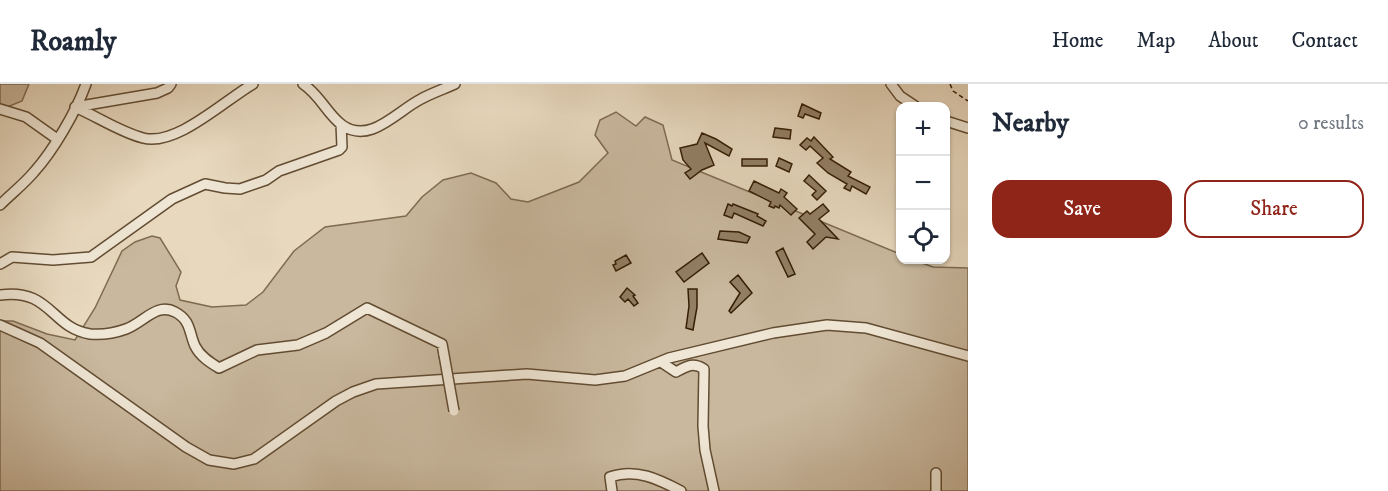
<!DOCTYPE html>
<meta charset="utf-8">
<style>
body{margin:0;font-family:"IM FELL DW Pica",serif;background:#f6f6f7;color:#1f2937}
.controls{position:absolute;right:18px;top:18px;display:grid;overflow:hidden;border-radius:12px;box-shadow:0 2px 4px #0004}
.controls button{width:54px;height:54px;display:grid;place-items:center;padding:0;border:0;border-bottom:2px solid #e0e1e3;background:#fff;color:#1f2937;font:30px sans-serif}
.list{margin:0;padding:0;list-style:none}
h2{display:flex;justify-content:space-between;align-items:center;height:78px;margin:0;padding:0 24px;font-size:26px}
h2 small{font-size:20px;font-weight:400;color:#747a83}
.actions{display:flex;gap:12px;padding:18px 24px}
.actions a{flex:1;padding:14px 0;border:2px solid #8f2418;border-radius:18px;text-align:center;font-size:21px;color:#8f2418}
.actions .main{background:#8f2418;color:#fff}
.icon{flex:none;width:33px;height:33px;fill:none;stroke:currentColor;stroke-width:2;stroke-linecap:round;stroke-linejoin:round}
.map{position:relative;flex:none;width:968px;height:407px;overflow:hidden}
header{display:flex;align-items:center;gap:36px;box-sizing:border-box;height:84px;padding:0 30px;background:#fff;border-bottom:2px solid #e0e1e3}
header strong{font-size:28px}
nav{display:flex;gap:33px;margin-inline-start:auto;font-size:21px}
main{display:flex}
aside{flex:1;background:#fff}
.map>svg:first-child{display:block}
</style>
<header>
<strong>Roamly</strong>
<nav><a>Home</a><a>Map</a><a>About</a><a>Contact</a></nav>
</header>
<main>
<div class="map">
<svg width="968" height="407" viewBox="0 0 968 407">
<rect width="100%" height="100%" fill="#e7d8be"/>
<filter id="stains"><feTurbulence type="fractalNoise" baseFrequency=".00333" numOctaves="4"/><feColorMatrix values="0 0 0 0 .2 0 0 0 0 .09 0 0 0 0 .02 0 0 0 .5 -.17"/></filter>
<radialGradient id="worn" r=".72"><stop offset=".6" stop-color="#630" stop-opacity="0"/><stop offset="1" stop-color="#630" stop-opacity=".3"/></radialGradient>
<path fill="#c9b89e" stroke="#7f6b51" stroke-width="1.5" d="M0,0H29L22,17L0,26Z
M616,28L636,42L645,33L663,41L672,76L900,170V176H914L933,183L968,184V407H0V237H13L47,250L75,256L95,224L122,167L135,158L152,152L160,154L181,188L176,202L180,216L212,223L246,221L263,208L294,167L325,143L406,132L422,113L443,96L471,89L496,99L511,115L528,118L579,98L608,69L595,51L600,36Z"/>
<path fill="#927f65" stroke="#351e04" stroke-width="1.5" d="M802,20L821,29L819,35L805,30L803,34L798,32Z
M775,44L791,46L790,55L773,53Z
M702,49L716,55L732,65L729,72L705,59L714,81L702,86L690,95L685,89L691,85L683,76L680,64L697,60Z
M814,53L833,73L830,75L851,88L848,92L870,103L866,110L852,102L850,107L844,104L847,100L828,89L817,79L823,74L810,62L806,66L800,61L807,54L811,57Z
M779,74L792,80L789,88L776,82Z
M742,75H767V82H742Z
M809,91L826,107L817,116L812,111L816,107L804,97Z
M754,97L779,109L781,105L787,109L784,113L797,125L791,131L780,121L779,124L775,122L774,124L769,122L771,118L749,107Z
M728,120L732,122L733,120L758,130L757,132L766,137L763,142L734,129L732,134L724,131Z
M823,120L829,127L819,135L838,155L826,153L813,165L807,158L815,150L799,134L807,127L810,130Z
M720,147L739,148L750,153L747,159L718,155Z
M783,164L795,190L788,193L776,168Z
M702,169L709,179L684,198L676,188Z
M626,171L631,179L616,187L613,181L616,180L615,177Z
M738,191L752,209L731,229L729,227L740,209L730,198Z
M627,204L635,211L633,212L638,219L634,222L628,215L625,218L620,213Z
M688,205H697V223L693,246L686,244L689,222Z"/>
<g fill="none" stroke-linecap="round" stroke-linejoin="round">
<g stroke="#624c32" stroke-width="12">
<path id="minor" d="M303,0C320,11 327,30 342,41C370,61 397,27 421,15C432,9 444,5 455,0
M891,0L900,12L915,22
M75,23C98,33 120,48 143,54C176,63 225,16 253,0
M75,23L157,9L168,4L171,0
M0,25L26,33L57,55
M946,37L968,44
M0,121C11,110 24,100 34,88C53,67 76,28 86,0
M0,180L12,173L53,176L91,173L172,115L205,100L225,104L240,105L266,96L279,87L339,66L342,63L341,40
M0,211C51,204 51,244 90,250C101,251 115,249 126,245C143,239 157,218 175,228C191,236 189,249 195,262C200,272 209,278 219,284L257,266L298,261L326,249L367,224L442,260L444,271
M0,241L40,259L186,363L209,376L234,380L254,375L336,317L353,308L376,300L527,290L595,296L625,292L669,274L773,249L827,241L866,244L968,272
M661,278L676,288C687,282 693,278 704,285L703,342L705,366L714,407
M612,407L610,393C636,384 658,395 681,407
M936,407V389"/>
</g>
<path stroke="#351e04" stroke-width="1.5" stroke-dasharray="4.5 3" stroke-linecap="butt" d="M950,0L953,7L968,17"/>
<use href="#minor" stroke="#efe6d5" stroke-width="9"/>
<g stroke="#624c32" stroke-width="12" stroke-linecap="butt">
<path id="minor-bridge" d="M444,271L454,327"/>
</g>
<use href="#minor-bridge" stroke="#efe6d5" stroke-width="9"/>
</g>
<rect width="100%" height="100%" filter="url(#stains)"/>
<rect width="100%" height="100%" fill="url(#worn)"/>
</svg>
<div class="controls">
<button>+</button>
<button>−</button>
<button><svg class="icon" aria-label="locate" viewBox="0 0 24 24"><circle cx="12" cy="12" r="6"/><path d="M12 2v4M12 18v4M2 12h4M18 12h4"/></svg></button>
</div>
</div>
<aside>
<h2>Nearby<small>0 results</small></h2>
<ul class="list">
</ul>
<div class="actions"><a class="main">Save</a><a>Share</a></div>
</aside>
</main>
